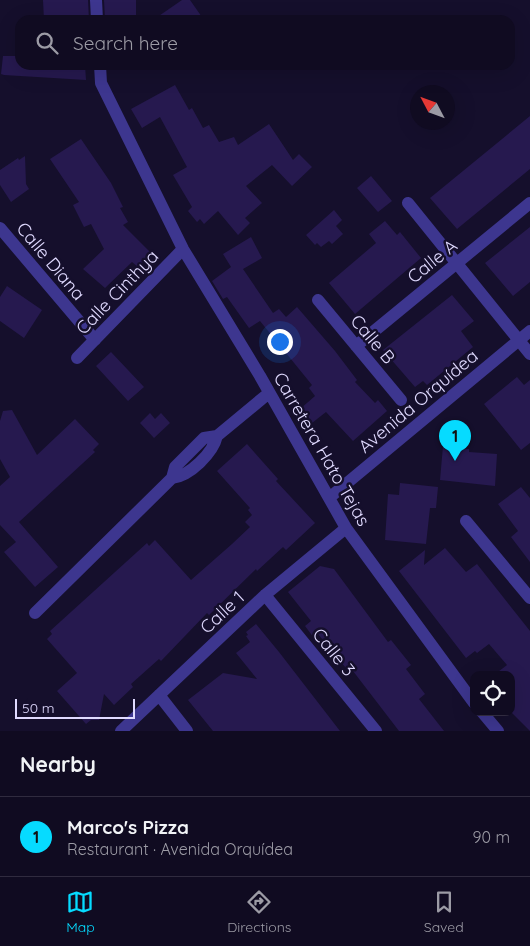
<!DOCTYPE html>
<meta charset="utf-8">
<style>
body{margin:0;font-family:Quicksand,sans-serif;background:#19142a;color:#f1f3f6}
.controls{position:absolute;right:15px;bottom:15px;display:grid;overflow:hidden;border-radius:10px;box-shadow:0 5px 20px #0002}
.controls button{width:45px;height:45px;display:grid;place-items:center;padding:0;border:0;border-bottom:1px solid #302b3f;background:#100b21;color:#f1f3f6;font:25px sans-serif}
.compass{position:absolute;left:410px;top:85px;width:45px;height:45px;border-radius:50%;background:#100b21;box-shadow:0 5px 20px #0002;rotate:311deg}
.scale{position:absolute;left:15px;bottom:12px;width:120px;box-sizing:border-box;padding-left:5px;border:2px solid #e0daff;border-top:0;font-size:14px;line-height:18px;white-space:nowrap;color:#e0daff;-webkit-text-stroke:4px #150f2c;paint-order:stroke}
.you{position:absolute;left:279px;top:341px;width:18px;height:18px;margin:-12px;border:4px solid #fff;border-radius:50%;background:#1a73e8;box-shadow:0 0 0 8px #1a73e833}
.badge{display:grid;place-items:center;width:32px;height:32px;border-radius:50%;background:#06dbff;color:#111;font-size:16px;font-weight:700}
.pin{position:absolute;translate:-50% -41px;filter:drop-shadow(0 1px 2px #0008)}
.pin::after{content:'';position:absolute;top:26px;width:18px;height:15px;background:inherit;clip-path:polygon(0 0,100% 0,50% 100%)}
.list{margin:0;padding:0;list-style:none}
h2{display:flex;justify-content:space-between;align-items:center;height:65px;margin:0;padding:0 20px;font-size:21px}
h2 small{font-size:16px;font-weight:400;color:#9c9ba5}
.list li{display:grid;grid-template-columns:32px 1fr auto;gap:15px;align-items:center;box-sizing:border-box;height:80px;padding:0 20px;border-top:1px solid #302b3f}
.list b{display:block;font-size:19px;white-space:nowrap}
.list p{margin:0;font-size:16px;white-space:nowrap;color:#9c9ba5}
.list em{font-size:16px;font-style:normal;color:#9c9ba5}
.icon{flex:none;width:28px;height:28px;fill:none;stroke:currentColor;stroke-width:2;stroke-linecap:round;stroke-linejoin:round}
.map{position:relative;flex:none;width:530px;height:731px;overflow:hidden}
.search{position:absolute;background:#100b21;box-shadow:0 5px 20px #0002;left:15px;right:15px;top:15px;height:55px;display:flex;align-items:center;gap:12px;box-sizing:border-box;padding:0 18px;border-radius:15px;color:#9c9ba5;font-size:19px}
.sheet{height:145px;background:#100b21}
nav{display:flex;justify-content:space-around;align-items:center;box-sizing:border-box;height:70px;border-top:1px solid #302b3f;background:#100b21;font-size:14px;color:#9c9ba5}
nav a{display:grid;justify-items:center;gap:2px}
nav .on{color:#06dbff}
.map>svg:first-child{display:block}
</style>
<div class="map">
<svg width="530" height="731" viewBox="0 0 530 731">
<rect width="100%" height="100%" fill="#150f2c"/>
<path fill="#26194f" d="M43,0H88L89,20H44Z
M104,0H136V18H132V20H105Z
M182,0H190L204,20H153Z
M3,56H20V65H85L86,80L4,75L1,74Z
M175,85L189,110L192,108L203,128L209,125L219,142L234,137L238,145L269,124L293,160L299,154L312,167L292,186L272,165L246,186L262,203L245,218L250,223L238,235L218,211L204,224L200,219L197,222L188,211L192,207L173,175L187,167L160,117L142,128L131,109Z
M530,116V169L457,229L430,198Z
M81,139L111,183L123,207L120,208L128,222L123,225L152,254L138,267L132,262L105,288L83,269L104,249L91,224L84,227L73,205L79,202L50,159Z
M25,156L26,184L29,189L11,202L0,185V170L18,158L19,160Z
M371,176L392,201L378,212L357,188Z
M334,210L342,220L336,226L343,234L332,244L329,241L321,247L317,243L315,245L306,235Z
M385,221L397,235L400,232L421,258L355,314L329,283L376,243L369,234Z
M530,227V282L513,296L485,263Z
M251,237L262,258L243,269L273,313L279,309L286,317L297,307L335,351L357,380L355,382L375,403L378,400L387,411L353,441L326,412L312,423L300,409L315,396L309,388L312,385L260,321L249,328L227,297L223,299L212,281L231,267L223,254Z
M7,286L42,310L24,338L0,321V297Z
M452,295L474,321L461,331L473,347L427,385L423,381L415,387L383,350Z
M111,352L144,387L128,401L96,366Z
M517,377L524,385L530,380V443L521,450L484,404Z
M12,410L37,455L75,419L99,444L93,450L95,452L19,522L58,567L35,587L4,552L16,542L0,525V486L10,477L0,459V421L3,411Z
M150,413L155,419L161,413L170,423L154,438L140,423Z
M247,444L278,479L276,481L315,523L286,550L283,547L257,571L256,569L209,615L207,613L161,661L159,659L131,684L133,687L114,705L104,694L99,720H91L86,724L57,691L77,673L47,639L52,634L50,631L147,543L149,546L155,540L191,580L232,544L250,527L245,522L252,515L248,510L250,508L217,471Z
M443,446L469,449V452L497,454L495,486L440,480Z
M400,483L438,487L436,508H430L426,544L385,540L388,494L399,495Z
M521,487L530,498V562L511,537L518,531L498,504Z
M445,548L466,572L477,564L530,631V731L511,712V675H494L507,665L489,644L477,653L475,651L466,658L399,571L425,550L424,565Z
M320,566L334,569L388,642L391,640L411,665L406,669L425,694L419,699L444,731H399L353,671L350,673L318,634L314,638L305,626L311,621L288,592Z
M256,624L279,652L340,731H213L188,700L223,673L257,679L236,653L250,642L246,636L248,635L246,632Z"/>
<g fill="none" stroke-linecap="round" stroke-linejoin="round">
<path stroke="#3d368f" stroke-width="12" d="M96,0L97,20
M100,65L101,83L183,249L260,376L346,528L474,703
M408,203L530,354
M0,228L95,340
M318,300L401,400
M356,346L530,203
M77,358L183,249
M172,478C190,476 213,453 217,436
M329,498L530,331
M466,521L530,598
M265,595L376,731
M35,613L172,478L175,467L204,438L217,436L269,393
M159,695L187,731
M482,712L498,731
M121,731L265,595L346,528"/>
</g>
<g text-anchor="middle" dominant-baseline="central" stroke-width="5" stroke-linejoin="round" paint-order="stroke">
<g font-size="18" fill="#e0daff" stroke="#150f2c">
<text transform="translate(51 261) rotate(50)">Calle Diana</text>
<text transform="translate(432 261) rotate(-39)">Calle A</text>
<text transform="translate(117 292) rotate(-46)">Calle Cinthya</text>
<text transform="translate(373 339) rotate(50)">Calle B</text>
<text transform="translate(418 401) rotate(-40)">Avenida Orquídea</text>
<text transform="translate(322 449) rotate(60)">Carretera Hato Tejas</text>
<text transform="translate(222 612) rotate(-43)">Calle 1</text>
<text transform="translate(334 652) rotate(51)">Calle 3</text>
</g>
</g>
</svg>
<div class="controls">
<button><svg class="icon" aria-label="locate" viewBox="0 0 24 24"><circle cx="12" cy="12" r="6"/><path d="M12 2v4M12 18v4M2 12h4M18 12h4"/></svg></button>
</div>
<svg class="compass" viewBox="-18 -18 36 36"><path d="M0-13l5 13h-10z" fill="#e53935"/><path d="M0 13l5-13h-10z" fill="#9c9ba5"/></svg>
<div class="scale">50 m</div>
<div class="you"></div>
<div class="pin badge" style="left:455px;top:461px">1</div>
<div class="search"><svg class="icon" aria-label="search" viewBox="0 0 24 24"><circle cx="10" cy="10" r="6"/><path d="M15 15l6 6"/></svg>Search here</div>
</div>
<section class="sheet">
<h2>Nearby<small></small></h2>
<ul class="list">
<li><span class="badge">1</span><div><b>Marco's Pizza</b><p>Restaurant · Avenida Orquídea</p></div><em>90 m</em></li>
</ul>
</section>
<nav>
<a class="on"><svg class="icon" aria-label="map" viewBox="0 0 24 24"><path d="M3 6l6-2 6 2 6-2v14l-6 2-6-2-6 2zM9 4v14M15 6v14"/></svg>Map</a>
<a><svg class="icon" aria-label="directions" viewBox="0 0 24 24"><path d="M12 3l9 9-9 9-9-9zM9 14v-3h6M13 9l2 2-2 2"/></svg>Directions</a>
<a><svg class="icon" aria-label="saved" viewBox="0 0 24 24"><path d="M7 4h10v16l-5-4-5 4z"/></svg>Saved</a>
</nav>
